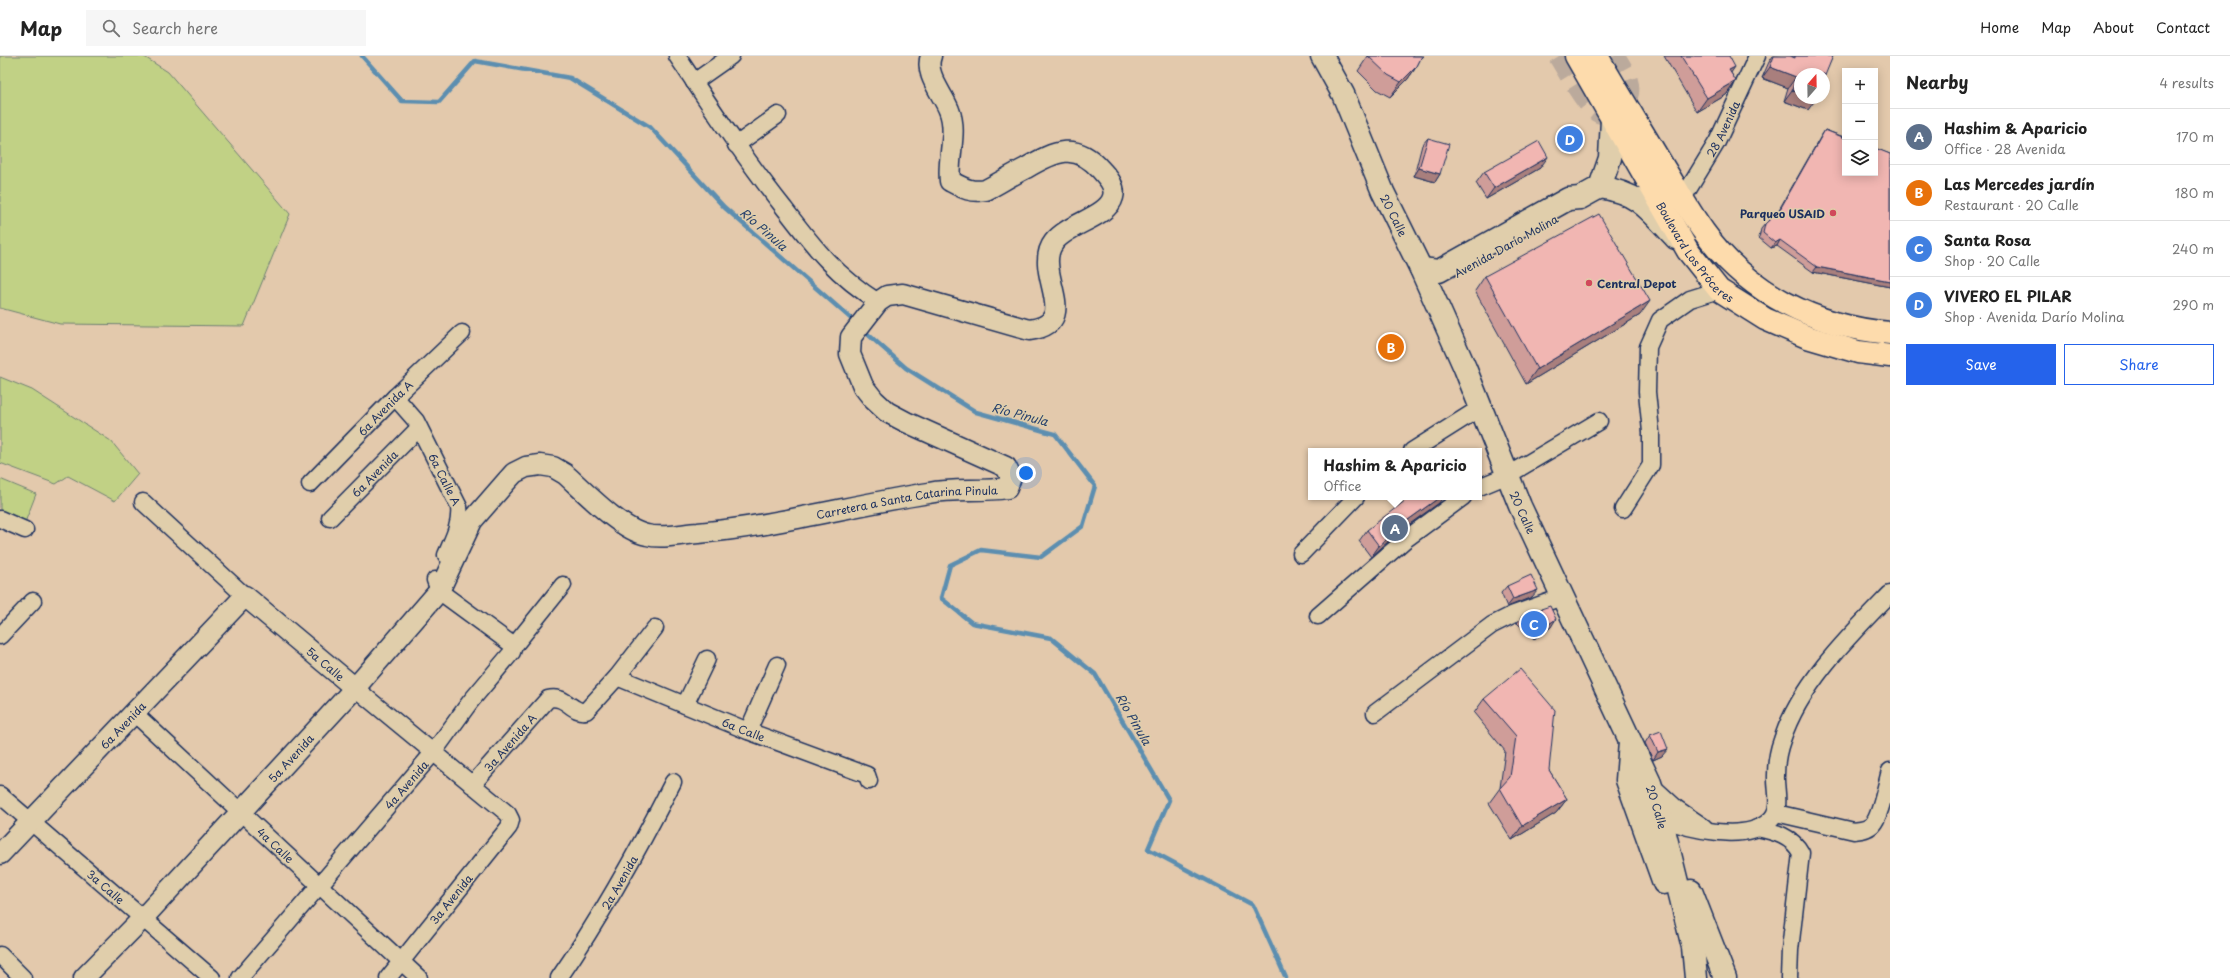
<!DOCTYPE html>
<meta charset="utf-8">
<style>
body{margin:0;font-family:"Playpen Sans",sans-serif;background:#f6f6f6;color:#222}
.controls{position:absolute;right:12px;top:12px;display:grid;overflow:hidden;border-radius:0px;box-shadow:0 2px 10px #0003}
.controls button{width:36px;height:36px;display:grid;place-items:center;padding:0;border:0;border-bottom:1px solid #e0e0e0;background:#fff;color:#222;font:20px sans-serif}
.compass{position:absolute;left:1794px;top:12px;width:36px;height:36px;border-radius:50%;background:#fff;box-shadow:0 2px 10px #0003;rotate:20deg}
.you{position:absolute;left:1026px;top:417px;width:14px;height:14px;margin:-10px;border:3px solid #fff;border-radius:50%;background:#1a73e8;box-shadow:0 0 0 6px #1a73e833}
.badge{display:grid;place-items:center;width:26px;height:26px;border-radius:50%;background:#2563eb;color:#fff;font-size:13px;font-weight:700}
.pin{position:absolute;translate:-50% -50%;border:2px solid #fff;box-shadow:0 1px 4px #0006}
.popup{position:absolute;left:1308px;top:392px;width:174px;height:52px;box-sizing:border-box;display:grid;place-content:center;border-radius:0px;background:#fff;filter:drop-shadow(0 1px 3px #0005);font-size:13px;white-space:nowrap;color:#767676}
.popup b{font-size:15px;color:#222}
.popup::after{content:'';position:absolute;left:50%;top:100%;margin-left:-8px;border:8px solid transparent;border-top-color:#fff}
.list{margin:0;padding:0;list-style:none}
h2{display:flex;justify-content:space-between;align-items:center;height:52px;margin:0;padding:0 16px;font-size:17px}
h2 small{font-size:13px;font-weight:400;color:#767676}
.list li{display:grid;grid-template-columns:26px 1fr auto;gap:12px;align-items:center;box-sizing:border-box;height:56px;padding:0 16px;border-top:1px solid #e0e0e0}
.list b{display:block;font-size:15px;white-space:nowrap}
.list p{margin:0;font-size:13px;white-space:nowrap;color:#767676}
.list em{font-size:13px;font-style:normal;color:#767676}
.actions{display:flex;gap:8px;padding:12px 16px}
.actions a{flex:1;padding:9px 0;border:1px solid #2563eb;border-radius:0px;text-align:center;font-size:14px;color:#2563eb}
.actions .main{background:#2563eb;color:#fff}
.icon{flex:none;width:22px;height:22px;fill:none;stroke:currentColor;stroke-width:2;stroke-linecap:round;stroke-linejoin:round}
.map{position:relative;flex:none;width:1890px;height:922px;overflow:hidden}
header{display:flex;align-items:center;gap:24px;box-sizing:border-box;height:56px;padding:0 20px;background:#fff;border-bottom:1px solid #e0e0e0}
header strong{font-size:19px}
nav{display:flex;gap:22px;margin-inline-start:auto;font-size:14px}
.search{width:280px;height:36px;background:#f6f6f6;display:flex;align-items:center;gap:10px;box-sizing:border-box;padding:0 14px;border-radius:0px;color:#767676;font-size:15px}
main{display:flex}
aside{flex:1;background:#fff}
.map>svg:first-child{display:block}
</style>
<header>
<strong>Map</strong>
<div class="search"><svg class="icon" aria-label="search" viewBox="0 0 24 24"><circle cx="10" cy="10" r="6"/><path d="M15 15l6 6"/></svg>Search here</div>
<nav><a>Home</a><a>Map</a><a>About</a><a>Contact</a></nav>
</header>
<main>
<div class="map">
<svg width="1890" height="922" viewBox="0 0 1890 922">
<rect width="100%" height="100%" fill="#e3c9ac"/>
<filter id="ink" filterUnits="userSpaceOnUse"><feTurbulence type="fractalNoise" baseFrequency=".025" numOctaves="2"/><feDisplacementMap in="SourceGraphic" scale="8" xChannelSelector="R" yChannelSelector="G"/><feConvolveMatrix kernelMatrix="1 2 1 2 8 2 1 2 1" color-interpolation-filters="sRGB"/></filter>
<g filter="url(#ink)">
<path fill="#c1d185" stroke="#6e8072" d="M0,0H143L168,16L290,158L244,270L60,268L0,252Z
M0,321L32,334L111,385L138,418L115,445L68,420L56,428L0,407Z
M0,423L36,438L24,469L0,460Z"/>
<g fill="none" stroke-linecap="round" stroke-linejoin="round">
<path stroke="#5b8eb0" stroke-width="4.5" d="M362,0L402,45L439,46L475,5L570,22L650,71L724,151L856,267
M863,274L906,312L976,356L1055,378L1095,430L1083,470L1041,501L981,494L950,509L941,542L972,567L1051,582L1095,618L1169,744L1148,793L1253,849L1286,922"/>
<path stroke="#bbaa9c" stroke-width="22" stroke-dasharray="22 11" stroke-linecap="butt" d="M1559,0C1567,13 1585,46 1596,54C1601,58 1607,59 1613,55C1639,39 1627,21 1614,0"/>
<g stroke="#1b2f5e" stroke-width="19">
<g id="minor">
<path d="M677,0C711,51 745,103 784,152C814,191 834,218 878,246"/>
<path d="M694,26L731,0"/>
<path d="M736,89L778,59"/>
<path id="s1" d="M1683,142L1717,86L1757,0"/>
<path id="s2" d="M395,341L416,365L459,451C461,468 453,483 446,499"/>
<path d="M1412,395L1480,352"/>
<path id="s3" d="M310,428L395,341L462,277"/>
<path d="M1479,431L1508,419L1599,365"/>
<path d="M143,446L245,540"/>
<path d="M1623,453L1651,409V376L1647,336L1648,291L1660,264L1690,243L1719,234"/>
<path id="s4" d="M330,462L419,372"/>
<path d="M0,463L25,474"/>
<path d="M1301,498L1356,441"/>
<path d="M435,524L439,535L514,590"/>
<path d="M1318,560L1406,483L1463,441"/>
<path d="M0,580L33,545"/>
<path id="s5" d="M617,621L748,675L867,719L869,725"/>
<path d="M355,632L508,758L511,764L509,771L388,922"/>
<path d="M685,649L707,603"/>
<path id="s6" d="M133,656L419,922"/>
<path d="M1375,657L1492,569L1514,558L1562,541"/>
<path d="M748,675L777,609"/>
<path id="s7" d="M472,729L548,643C566,638 572,658 586,655L617,621L655,572"/>
<path d="M1652,730L1676,752L1704,771"/>
<path id="s8" d="M0,739L212,922"/>
<path d="M1776,757L1854,775C1860,774 1867,774 1872,769C1881,760 1886,728 1890,715"/>
<path d="M1661,762C1688,773 1745,787 1769,765C1783,753 1775,735 1776,719C1776,707 1778,695 1782,684C1800,628 1850,579 1890,538"/>
<path d="M1757,772C1775,776 1792,780 1801,797L1790,894L1789,922"/>
<path d="M0,899L23,922"/>
<path id="s9" d="M240,922L433,697L470,646L512,596L514,590L563,529"/>
<path id="s10" d="M559,922C603,858 638,795 673,726"/>
</g>
</g>
<g stroke="#1b2f5e" stroke-width="23">
<g id="tertiary">
<path id="s11" d="M0,798L245,540L355,632"/>
<path id="s12" d="M84,922L143,862L355,632L439,535L472,465L505,427L514,417L526,411L540,409L553,411L565,418C585,436 621,474 647,479C662,483 682,478 698,477C776,470 852,449 929,437C955,432 981,436 1007,432L1011,421L1006,411L906,366L887,356L874,344L863,330L850,298L851,281L878,246L887,240L903,238L1029,274C1085,267 1031,215 1054,186C1067,168 1108,161 1113,141C1116,130 1108,122 1101,114C1076,85 1055,95 1026,112C1012,119 999,127 986,134C971,137 963,132 950,125C947,102 958,76 949,54C943,38 924,18 931,0"/>
</g>
</g>
<g stroke="#1b2f5e" stroke-width="25">
<g id="secondary">
<path id="s13" d="M1322,0L1343,38L1383,136L1421,213L1465,312L1520,450L1650,727L1661,762L1693,891L1696,922"/>
<path d="M1600,131C1641,138 1649,154 1676,182"/>
<path d="M1421,213L1439,215L1568,143L1580,142L1600,131L1610,102L1612,63"/>
<path d="M1630,686L1627,724L1664,827"/>
<path d="M1691,835L1725,922"/>
</g>
</g>
<g stroke="#1b2f5e" stroke-width="25">
<g id="trunk">
<path id="s14" d="M1576,0L1688,195L1719,234L1765,263L1807,281L1858,296L1890,300"/>
<path d="M1597,0C1619,38 1642,75 1664,112C1677,133 1689,156 1704,176C1748,237 1816,271 1890,277"/>
</g>
</g>
<use href="#minor" stroke="#e0ceab" stroke-width="16"/>
<use href="#tertiary" stroke="#e0ceab" stroke-width="20"/>
<use href="#secondary" stroke="#e0ceab" stroke-width="22"/>
<use href="#trunk" stroke="#fddbac" stroke-width="22"/>
</g>
<path fill="#cf9d99" stroke="#1b2f5e" d="M1368,0H1424L1420,4L1417,10L1407,24L1390,41L1377,34L1358,15Z
M1664,0H1729L1731,17L1736,25L1726,39L1697,56Z
M1773,0L1792,1V0H1833L1808,54L1784,45L1788,32L1762,22L1769,6Z
M1825,74L1890,98V231L1813,216L1777,190L1771,192L1759,182L1761,173L1765,168L1777,157L1821,80Z
M1428,82L1440,118L1435,126L1414,120L1422,89Z
M1540,112L1486,143L1476,127L1484,116Z
M1485,220L1640,259L1526,328L1475,235Z
M1439,447L1400,475L1371,501L1359,485L1367,474Z
M1507,530L1532,541L1507,551L1501,537Z
M1523,559L1551,571L1534,583L1517,567Z
M1484,643L1549,714L1567,743L1556,757L1512,784L1489,747L1500,732L1505,695L1474,657Z
M1650,679L1662,700L1653,704L1645,687Z"/>
<path fill="#a97f7d" stroke="#1b2f5e" d="M1417,10L1407,24L1390,41L1401,26Z
M1735,11L1726,24L1729,14Z
M1770,11L1796,21L1788,32L1762,22Z
M1736,25L1726,39L1697,56L1707,42Z
M1792,34L1800,37V42H1813L1816,43L1808,54L1784,45Z
M1548,101L1540,112L1486,143L1494,132Z
M1419,112L1440,118L1435,126L1414,120Z
M1780,184L1777,190L1771,192L1775,187Z
M1817,211L1890,225V231L1813,216Z
M1650,245L1640,259L1526,328L1537,313Z
M1440,441H1443L1439,447L1400,475L1371,501L1379,490L1408,464Z
M1538,534L1532,541L1507,551L1513,543Z
M1556,563L1551,571L1534,583L1539,575Z
M1668,693L1662,700L1653,704L1658,696Z
M1567,743L1556,757L1512,784L1522,770Z"/>
<path fill="#f1b6b2" stroke="#1b2f5e" d="M1368,0H1422L1417,10L1401,26L1388,19Z
M1681,0H1729L1735,11L1729,14L1736,25L1707,42Z
M1774,0H1790L1795,2V0H1833L1824,22V18H1800V37L1792,34L1796,21L1770,11Z
M1825,74L1845,82V117H1875V92L1890,98V225L1817,211L1780,184L1775,187L1763,177L1765,168L1779,155Z
M1428,82L1449,88L1440,118L1419,112Z
M1539,85L1548,101L1494,132L1484,116Z
M1599,158L1650,245L1537,313L1485,220Z
M1410,441H1440L1408,464L1379,490L1367,474Z
M1531,519L1538,534L1513,543L1507,530Z
M1550,550L1556,563L1539,575L1523,559Z
M1520,613L1555,654L1549,714L1567,743L1522,770L1500,732L1510,721L1516,680L1484,643Z
M1661,675L1668,693L1658,696L1650,679Z"/>
</g>
<g fill="#d1495b" stroke="#e0ceab" stroke-width="1.5">
<circle cx="1833" cy="157" r="4"/>
<circle cx="1589" cy="227" r="4"/>
</g>
<g text-anchor="middle" dominant-baseline="central" stroke-width="3" stroke-linejoin="round" paint-order="stroke">
<g font-size="11" fill="#1b2f5e" stroke="#e0ceab">
<text stroke="none"><textPath href="#s1" startOffset="80">28 Avenida</textPath></text>
<text stroke="none"><textPath href="#s13" startOffset="175">20 Calle</textPath></text>
<text transform="translate(1506 190) rotate(-29)">Avenida Darío Molina</text>
<text stroke="none"><textPath href="#s14" startOffset="230">Boulevard Los Próceres</textPath></text>
<text stroke="none"><textPath href="#s3" startOffset="107">6a Avenida A</textPath></text>
<text stroke="none"><textPath href="#s4" startOffset="63">6a Avenida</textPath></text>
<text stroke="none"><textPath href="#s2" startOffset="97">6a Calle A</textPath></text>
<text stroke="none"><textPath href="#s12" startOffset="1087">Carretera a Santa Catarina Pinula</textPath></text>
<text stroke="none"><textPath href="#s13" startOffset="499">20 Calle</textPath></text>
<text stroke="none"><textPath href="#s11" startOffset="461">5a Calle</textPath></text>
<text stroke="none"><textPath href="#s11" startOffset="178">6a Avenida</textPath></text>
<text stroke="none"><textPath href="#s5" startOffset="137">6a Calle</textPath></text>
<text stroke="none"><textPath href="#s7" startOffset="57">3a Avenida A</textPath></text>
<text stroke="none"><textPath href="#s12" startOffset="302">5a Avenida</textPath></text>
<text stroke="none"><textPath href="#s9" startOffset="255">4a Avenida</textPath></text>
<text stroke="none"><textPath href="#s13" startOffset="823">20 Calle</textPath></text>
<text stroke="none"><textPath href="#s6" startOffset="195">4a Calle</textPath></text>
<text stroke="none"><textPath href="#s10" startOffset="113">2a Avenida</textPath></text>
<text stroke="none"><textPath href="#s8" startOffset="140">3a Calle</textPath></text>
<text transform="translate(451 843) rotate(-51)">3a Avenida</text>
</g>
<g font-size="11" font-weight="bold" fill="#1b2f5e" stroke="#e0ceab" text-anchor="end">
<text x="1825" y="157">Parqueo USAID</text>
<text x="1597" y="227" text-anchor="start">Central Depot</text>
</g>
<g font-size="12" font-style="italic" fill="#263f6c" stroke="#e0ceab">
<text transform="translate(764 173) rotate(41)">Río Pinula</text>
<text transform="translate(1020 358) rotate(15)">Río Pinula</text>
<text transform="translate(1134 663) rotate(60)">Río Pinula</text>
</g>
</g>
</svg>
<div class="controls">
<button>+</button>
<button>−</button>
<button><svg class="icon" aria-label="layers" viewBox="0 0 24 24"><path d="M12 4l9 5-9 5-9-5zM3 14l9 5 9-5"/></svg></button>
</div>
<svg class="compass" viewBox="-18 -18 36 36"><path d="M0-13l5 13h-10z" fill="#e53935"/><path d="M0 13l5-13h-10z" fill="#767676"/></svg>
<div class="you"></div>
<div class="pin badge" style="left:1395px;top:472px;background:#5c6f8a">A</div>
<div class="popup"><b>Hashim &amp; Aparicio</b>Office</div>
<div class="pin badge" style="left:1391px;top:291px;background:#e8710a">B</div>
<div class="pin badge" style="left:1534px;top:568px;background:#3f7fe0">C</div>
<div class="pin badge" style="left:1570px;top:83px;background:#3f7fe0">D</div>
</div>
<aside>
<h2>Nearby<small>4 results</small></h2>
<ul class="list">
<li><span class="badge" style="background:#5c6f8a">A</span><div><b>Hashim &amp; Aparicio</b><p>Office · 28 Avenida</p></div><em>170 m</em></li>
<li><span class="badge" style="background:#e8710a">B</span><div><b>Las Mercedes jardín</b><p>Restaurant · 20 Calle</p></div><em>180 m</em></li>
<li><span class="badge" style="background:#3f7fe0">C</span><div><b>Santa Rosa</b><p>Shop · 20 Calle</p></div><em>240 m</em></li>
<li><span class="badge" style="background:#3f7fe0">D</span><div><b>VIVERO EL PILAR</b><p>Shop · Avenida Darío Molina</p></div><em>290 m</em></li>
</ul>
<div class="actions"><a class="main">Save</a><a>Share</a></div>
</aside>
</main>
